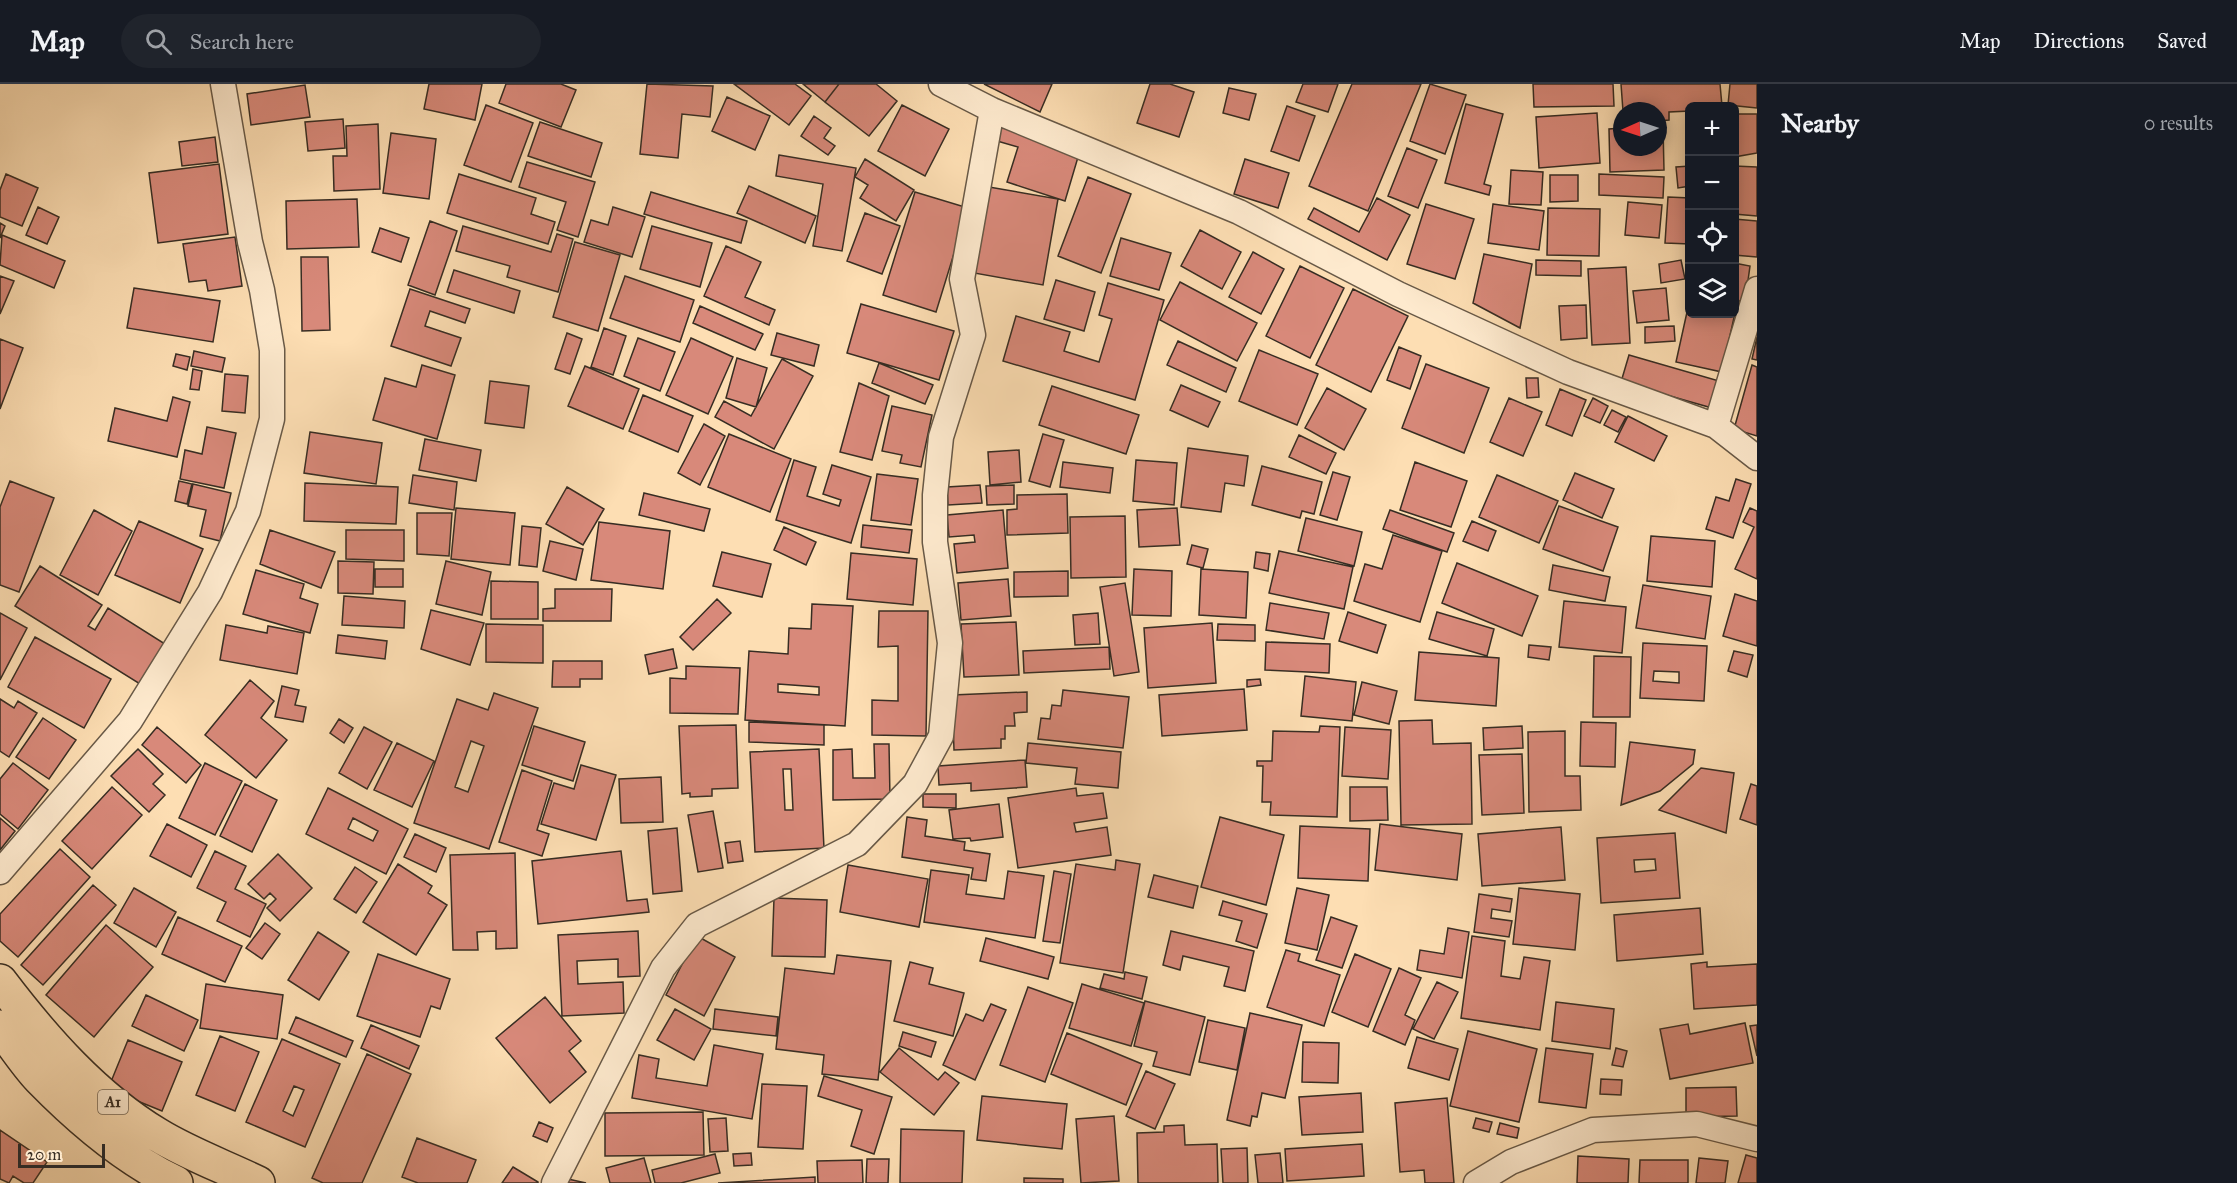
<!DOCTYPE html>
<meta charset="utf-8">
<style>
body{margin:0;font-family:"IM FELL Great Primer",serif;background:#20242c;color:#f1f3f6}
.controls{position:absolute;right:18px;top:18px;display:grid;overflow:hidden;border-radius:9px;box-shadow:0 3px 15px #0003}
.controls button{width:54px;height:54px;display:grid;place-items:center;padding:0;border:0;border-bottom:2px solid #363941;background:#171b24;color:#f1f3f6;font:30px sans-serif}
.compass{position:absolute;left:1613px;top:18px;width:54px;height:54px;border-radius:50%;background:#171b24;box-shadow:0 3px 15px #0003;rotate:267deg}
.scale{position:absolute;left:18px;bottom:15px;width:87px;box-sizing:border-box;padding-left:6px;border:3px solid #372d23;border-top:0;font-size:16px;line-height:21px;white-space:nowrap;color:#372d23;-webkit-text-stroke:4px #feeace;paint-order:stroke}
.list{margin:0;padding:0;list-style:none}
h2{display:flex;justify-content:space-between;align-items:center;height:78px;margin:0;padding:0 24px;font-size:26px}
h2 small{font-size:20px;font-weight:400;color:#9ea1a6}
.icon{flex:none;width:33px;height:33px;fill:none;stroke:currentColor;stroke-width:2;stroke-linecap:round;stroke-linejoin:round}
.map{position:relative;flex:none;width:1757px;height:1099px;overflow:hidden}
header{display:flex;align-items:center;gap:36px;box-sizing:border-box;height:84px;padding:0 30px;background:#171b24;border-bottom:2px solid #363941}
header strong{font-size:28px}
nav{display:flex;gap:33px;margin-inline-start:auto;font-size:21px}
.search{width:420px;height:54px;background:#20242c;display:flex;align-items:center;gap:15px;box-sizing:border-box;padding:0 21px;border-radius:33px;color:#9ea1a6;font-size:22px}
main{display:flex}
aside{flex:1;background:#171b24}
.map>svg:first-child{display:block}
</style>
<header>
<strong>Map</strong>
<div class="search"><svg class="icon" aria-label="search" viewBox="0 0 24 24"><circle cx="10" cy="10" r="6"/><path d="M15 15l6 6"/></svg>Search here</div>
<nav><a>Map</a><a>Directions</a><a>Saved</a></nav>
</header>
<main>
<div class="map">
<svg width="1757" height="1099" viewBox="0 0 1757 1099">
<rect width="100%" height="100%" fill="#fddeb3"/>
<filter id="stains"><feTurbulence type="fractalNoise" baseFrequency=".00333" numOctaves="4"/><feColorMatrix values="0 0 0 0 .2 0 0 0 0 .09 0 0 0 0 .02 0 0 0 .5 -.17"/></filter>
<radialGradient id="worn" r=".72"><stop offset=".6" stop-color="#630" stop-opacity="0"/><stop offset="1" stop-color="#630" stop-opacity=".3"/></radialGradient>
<path fill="#d8897a" stroke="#372d23" stroke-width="1.5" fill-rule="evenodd" d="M429,0H482L475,36L424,25Z
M506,0H561L576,6L561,43L499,19Z
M647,0L713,2L710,33L682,30L678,74L640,70Z
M734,0H795L811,12L789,41Z
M803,0H839L825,18Z
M839,0H876L897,17L869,52L825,18Z
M984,0H1052L1040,28Z
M1150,0H1170L1194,8L1179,53L1137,39Z
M1303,0H1338L1328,28L1296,18Z
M1352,0H1421L1368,127L1309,102Z
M1430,0L1466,11L1445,70L1410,57Z
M1533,0H1613L1614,22L1534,23Z
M1621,0H1720L1722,22H1690V27L1669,28V36L1658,37V27H1623Z
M1730,0H1757V24L1728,21Z
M305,1L310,33L251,41L247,10Z
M1229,4L1256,10L1249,36L1223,29Z
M727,13L770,32L755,66L712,47Z
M1466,20L1503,30L1484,100L1491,102L1489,111L1445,99Z
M486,21L533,39L511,98L464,81Z
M902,21L949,45L925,92L878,67Z
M1287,22L1315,32L1299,77L1271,67Z
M1597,29L1600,79L1539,84L1536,33Z
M1734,30H1757V69L1734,73Z
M814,32L831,44L824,54L835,62L828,71L801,52Z
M343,35L345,64L308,67L305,38Z
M540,38L602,59L591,93L528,72Z
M1003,38L1081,63L1065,117L1007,98L1018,63L997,57Z
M378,40L380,105L334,107L333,72H347L346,42Z
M1658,43H1663L1664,86L1610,88L1609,45L1622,44V63H1658Z
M391,49L436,55L429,115L383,109Z
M215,53L218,78L182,82L179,58Z
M1407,64L1437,76L1418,124L1388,112Z
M779,71L856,84L842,167L813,162L823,100L776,92Z
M865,75L914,106L896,137L860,114L868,101L855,93Z
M1245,75L1289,89L1278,124L1234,110Z
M527,78L595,98L578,153L557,146L566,118L519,103Z
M219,80L228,150L158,159L149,89Z
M1690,82V102L1678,104L1676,83Z
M1734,82L1757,83V132L1734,130Z
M1511,86L1543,88L1541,121L1509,120Z
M6,90L38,104L22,142L0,133V106Z
M459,90L536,114L531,130L555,138L548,160L447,129Z
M1599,90L1664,93L1663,114L1599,111Z
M1550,91H1578V117L1550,118Z
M1088,93L1131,110L1101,189L1058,172Z
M749,102L816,132L805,159L737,129Z
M989,103L1058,115L1043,201L974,189Z
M651,108L747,137L741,159L644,130Z
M915,108L968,124L936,228L883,211Z
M1668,113L1690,114V160L1665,159Z
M1377,114L1410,131L1387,176L1308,135L1314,124L1359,148Z
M357,115L359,163L287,165L286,117Z
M1628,118L1662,121L1659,154L1625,151Z
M1426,120L1474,135L1455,195L1407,180Z
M1493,120L1544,127L1539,166L1488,159Z
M38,123L59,133L47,160L26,151Z
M613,123L645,133L632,173L584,158L591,136L608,141Z
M1548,124L1600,125L1599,172L1547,171Z
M865,129L900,142L882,190L847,177Z
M1734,135L1757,137V173L1734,171Z
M430,137L457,147L435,211L408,201Z
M0,139L5,142L0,154Z
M463,142L551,168L557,150L573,155L558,208L507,193L510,182L456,167Z
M652,142L712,159L700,203L640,185Z
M380,144L409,154L401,178L372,168Z
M1200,146L1241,168L1222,205L1181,182Z
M2,151L65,177L54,204L0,181Z
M235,153L242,202L208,207L206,196L189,198L183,160Z
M1121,154L1171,169L1159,206L1110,192Z
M575,158L620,171L598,247L553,233Z
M726,162L761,178L745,213L775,226L769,241L704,212Z
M1253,168L1284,185L1261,230L1229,213Z
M1484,170L1532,180L1520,244L1473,219Z
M301,173H328L330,246L302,247Z
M1536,176L1581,177V192L1536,191Z
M1681,176L1685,195L1661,199L1659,180Z
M1734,179L1750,182L1745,218L1734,216Z
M1300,182L1344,204L1310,274L1266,252Z
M1626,183L1630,259L1592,261L1588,185Z
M454,186L520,207L514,229L447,208Z
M0,192L14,197L0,230Z
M625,192L694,216L680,258L610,234Z
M1056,196L1095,208L1084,247L1044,235Z
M1180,198L1257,239L1237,277L1160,236Z
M1108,199L1164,216L1135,316L1003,277L1016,232L1070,248L1064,267L1099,278L1112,235L1099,231Z
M134,204L220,217L213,258L127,244Z
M1666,204L1669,236L1637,239L1633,207Z
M410,205L470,225L465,239L430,227L425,242L461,254L451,282L391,262Z
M1353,205L1408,232L1371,308L1316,281Z
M1689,219L1690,230L1735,229L1722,288L1676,278Z
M861,220L954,247L939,296L847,269Z
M1586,221L1587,254L1561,256L1559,222Z
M700,222L763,250L755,266L693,239Z
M1674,242L1675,257L1645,259V243Z
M604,244L626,252L613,291L591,283Z
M567,249L582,255L570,290L555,285Z
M777,249L819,261L814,282L771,271Z
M1757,253V276L1752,275Z
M638,254L675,268L660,307L624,292Z
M691,254L733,273L708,330L666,311Z
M0,255L23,264L0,325Z
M1178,257L1236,284L1226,308L1167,281Z
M1399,263L1421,272L1410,305L1387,296Z
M1259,266L1318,290L1297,341L1239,317Z
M194,267L225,274L222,288L191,282Z
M176,270L190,273L187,286L173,282Z
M1629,271L1719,297L1712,324L1621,298Z
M737,274L767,284L756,323L726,314Z
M782,275L813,292L774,365L715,333L724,317L751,332Z
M879,279L933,301L925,320L872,299Z
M1426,280L1489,304L1464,369L1402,344Z
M422,281L455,291L437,355L373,336L385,294L416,303Z
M1752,281L1757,283V352L1734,345Z
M585,282L639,305L623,345L568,322Z
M193,285L202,287L199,306L190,305Z
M225,290L248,292L245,329L222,327Z
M1526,294H1538L1539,313L1527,314Z
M490,297L529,302L524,344L485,339Z
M859,299L889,312L872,376L840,368Z
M1181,301L1220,318L1208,343L1170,326Z
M1052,302L1139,331L1126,370L1039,341Z
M1327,304L1366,325L1344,366L1305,344Z
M1560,305L1586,316L1572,352L1546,341Z
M643,311L693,332L678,368L629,347Z
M173,313L190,318L177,373L108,357L115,324L167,337Z
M1509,314L1542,328L1523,372L1490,358Z
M1593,314L1608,322L1600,339L1584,332Z
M892,322L932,331L921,383L900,379L902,371L882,367Z
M1612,326L1626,333L1618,348L1604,341Z
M1628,332L1667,352L1654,377L1615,358Z
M704,340L725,352L700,401L678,389Z
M207,343L236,349L224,404L180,395L185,366L202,370Z
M310,348L382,359L376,400L304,389Z
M729,350L791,375L770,428L708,403Z
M1043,350L1064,356L1050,403L1029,397Z
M1299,351L1336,369L1326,390L1289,373Z
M425,355L481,366L476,397L419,386Z
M1188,364L1248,372L1244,402L1225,399L1221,428L1181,423Z
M1019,366L1021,398L990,401L988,368Z
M794,376L816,383L807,412L839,422L841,416L823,410L832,381L871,393L851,459L776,436Z
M1136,376L1177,379L1174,421L1133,417Z
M1063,378L1113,384L1110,409L1060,403Z
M1415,378L1467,397L1451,443L1400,426Z
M1262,382L1322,398L1314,430L1302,427L1300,434L1252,421Z
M1333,388L1350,393L1337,436L1320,431Z
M1575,389L1614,405L1602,434L1563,416Z
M877,390L918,395L911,441L871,436Z
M413,391L457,398L454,426L409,419Z
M1497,391L1558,417L1539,459L1479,433Z
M1736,395L1751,400L1733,454L1706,445L1716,413L1729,417Z
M10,397L54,414L19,508L0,501V423Z
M179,397L192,400L187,420L175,417Z
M305,399L398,403L396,440L304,437Z
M193,400L231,409L220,457L200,452L206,426L188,422Z
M980,401L982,419L948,421L947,403Z
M1014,401V420L987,421L986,402Z
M567,403L604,425L583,461L546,440Z
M644,409L710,425L704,447L639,431Z
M1067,410L1068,449L1007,451V426L1017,425V411Z
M1559,422L1618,443L1603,487L1543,465Z
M456,424L515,429L510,481L451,475Z
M1177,424L1180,461L1139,463L1137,426Z
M1750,424L1757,427V495L1735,485L1754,443L1743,438Z
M94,426L132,447L98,511L60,491Z
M1003,426L1008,484L957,489L954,460L975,458L974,451L949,453L947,431Z
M1390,426L1454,449L1447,468L1383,445Z
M417,429H452L449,472L417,470Z
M1125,432L1126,493L1071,494L1070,433Z
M1306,434L1362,448L1354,482L1298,467Z
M139,437L203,465L180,519L115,491Z
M1472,437L1496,447L1488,467L1463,457Z
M599,438L670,447L663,505L591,496Z
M863,441L912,446L909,469L861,463Z
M522,442L541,444L537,483L519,481Z
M784,443L816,458L806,481L774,466Z
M270,446L335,468L321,504L260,480Z
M346,446H404V477L346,475Z
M1393,451L1442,467L1420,538L1354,517L1365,480L1382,485Z
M1651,452L1715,457L1712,503L1647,497Z
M550,457L583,465L576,496L543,487Z
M1192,461L1208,465L1203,484L1187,480Z
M1279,467L1353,483L1344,525L1269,509Z
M722,468L771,480L762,513L713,502Z
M1256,468L1270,470L1268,487L1254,484Z
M851,469L917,475L913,521L847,515Z
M338,477L374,478L373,510L338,509Z
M446,477L491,488L482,531L436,520Z
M1457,479L1538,512L1522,552L1442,519Z
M1553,481L1610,493L1605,517L1549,506Z
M40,482L102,521L88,542L95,546L108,524L165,560L140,600L15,522Z
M375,485H403V503H375Z
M1134,485L1172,487L1171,532L1132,531Z
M1201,485L1248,488L1246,534L1199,531Z
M256,486L304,500L300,514L318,520L310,549L243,530Z
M1068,487V512L1014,513V488Z
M1008,495L1011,532L961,536L958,499Z
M491,497L538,498V535H491Z
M1125,499L1139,588L1114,592L1100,503Z
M1643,501L1711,512L1705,555L1636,544Z
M555,505H612L611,537H543V525L555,524Z
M1735,510L1757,517V562L1723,552Z
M344,512L405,517L404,544L342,541Z
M717,515L731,529L693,566L680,553Z
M1564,517L1626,523L1622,569L1559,563Z
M1270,519L1329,529L1324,555L1266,546Z
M812,520L853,522L845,642L745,636L749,567L788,570L789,544L811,545ZM778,600L819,603V611L778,608Z
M431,526L484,539L470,581L421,565Z
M879,527H928L926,652L872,651V616L898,617V562L878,563Z
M1348,528L1386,541L1377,569L1339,557Z
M1437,528L1494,545L1487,572L1429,555Z
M0,529L27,544L0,596Z
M1098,529L1100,560L1075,561L1073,531Z
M1016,538L1019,591L964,593L961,540Z
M1212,539L1216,599L1148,604L1144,544Z
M486,540L543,541V579L486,578Z
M1218,540L1255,541V557L1217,556Z
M226,541L267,549L268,542L304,549L297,590L220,576Z
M338,551L387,557L385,575L336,569Z
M35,553L111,595L84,644L8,603Z
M1266,558L1330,560L1329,589L1265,586Z
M1643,559L1707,562L1704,617L1640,614ZM1654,587L1679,588V599L1653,597Z
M1529,561L1551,563L1549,576L1528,573Z
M1109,563L1110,585L1024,589L1023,567Z
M673,565L677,584L649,590L645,571Z
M1734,567L1753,571L1747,593L1728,587Z
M1419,568L1499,574L1496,622L1415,616Z
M1594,572L1631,573L1630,633H1593Z
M553,577H602V595H580V603H552Z
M686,582L740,584L738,630L670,629V594L686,595Z
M1305,592L1356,598L1352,637L1301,632Z
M1260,595L1261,601L1247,603V596Z
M250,596L274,617L261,634L287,656L256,694L205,651Z
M1362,598L1397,607L1389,640L1354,631Z
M282,602L299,606L295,621L306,623L303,638L275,633Z
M1244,605L1247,646L1162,652L1159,611Z
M1063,606L1129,613L1123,664L1038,655L1041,634L1050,635L1052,621L1061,622Z
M1027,608V628L1014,629L1015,642H1005V655H1001V664L954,666L952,611Z
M494,609L538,624L489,765L414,739L457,615L488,626ZM471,657L484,662L468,708L455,703Z
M0,615L14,624L18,617L37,629L9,673L0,667Z
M43,634L76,656L49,695L16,673Z
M339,635L353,644L344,659L330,649Z
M1432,636L1433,660L1471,659L1472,740L1401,741L1399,637Z
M749,638L824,641V661L749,658Z
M1581,638L1616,639L1615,683L1580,682Z
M736,641L738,704L712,705V712L690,713V709L682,710L679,642Z
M534,642L585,658L573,697L522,681Z
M1320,642L1340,643L1337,733L1270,731L1271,718H1262L1263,682H1257V677H1272L1273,647L1319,648Z
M1522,642L1523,664L1484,666L1483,644Z
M157,643L201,681L186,699L142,661Z
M364,643L392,658L367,705L339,689Z
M1345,643L1391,646L1388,695L1342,692Z
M1565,647V692H1580L1581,726L1529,728L1528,648Z
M1630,658L1695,666L1693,680L1660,707L1621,721Z
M397,659L434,677L412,723L374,706Z
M1028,659L1121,668L1118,704L1075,700L1077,684L1026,679Z
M874,660H889L890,715L833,716V666L852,665L853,694H875Z
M138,665L163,690L153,700L165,711L149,728L111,692Z
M819,665L824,764L755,768L750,668ZM783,685H791L793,726H785Z
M1522,670L1524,729L1482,731L1479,671Z
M1025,676L1027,703L971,707V699L939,701L938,682Z
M13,679L48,706L18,745L0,730V695Z
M205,679L242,697L215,751L179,734Z
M581,681L616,691L596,756L541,740L554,699L574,705Z
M1701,684L1734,689L1726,749L1659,726Z
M522,686L552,697L537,746L549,750L542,772L499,758Z
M661,693L663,738L621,739L619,695Z
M245,700L277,716L252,768L220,752Z
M1751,700L1757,702V741L1740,735Z
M112,703L142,731L92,785L62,757Z
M1350,703H1387L1388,736L1350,737Z
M328,704L408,745L386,790L306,750ZM353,734L378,747L373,757L348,745Z
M1076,704L1077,712L1103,709L1107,734L1074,739L1076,748L1107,743L1111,771L1018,784L1008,714Z
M923,710H956V724L923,723Z
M999,720L1003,753L971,757L970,754L953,755L949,726Z
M713,727L723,784L698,788L688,731Z
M907,733L927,736L925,752L965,758L964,766L990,770L986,797L971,795L973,784L902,773Z
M1220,733L1284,751L1266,821L1201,803Z
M0,734L15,747L0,766Z
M167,740L207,761L191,793L150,772Z
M1380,740L1462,750L1457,796L1375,786Z
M1300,742L1370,745L1368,797L1298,794Z
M1561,743L1565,796L1482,802L1478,750Z
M677,744L682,807L653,810L648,747Z
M1675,749L1680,814L1601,819L1597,754ZM1655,775L1656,786L1635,788L1634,776Z
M415,750L446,764L436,788L404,773Z
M740,757L743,777L728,779L725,759Z
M60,765L90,793L18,873L0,857V830Z
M215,767L246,782L235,805L266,820L250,853L217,837L226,818L197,804Z
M621,767L627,817L647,815L649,828L538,840L532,777Z
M515,769L517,864L496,865V847L477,848L478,866H453L450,771Z
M278,770L312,804L280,837L267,824L276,815L270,809L264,815L248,800Z
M1116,776L1140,780L1123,889L1060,879L1076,780L1115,786Z
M398,780L432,802L428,809L447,821L416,871L363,838Z
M848,781L928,795L919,843L840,828Z
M355,783L377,798L356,829L334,815Z
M931,786L969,791L966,810L1004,815L1008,787L1044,792L1035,854L924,838Z
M1054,787L1071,790L1060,859L1043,857Z
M1154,791L1198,802L1193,824L1148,813Z
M93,801L116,821L43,901L21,881Z
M134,804L176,828L156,863L114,839Z
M1297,804L1329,811L1317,866L1285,859Z
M1519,804L1580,810L1575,866L1513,860Z
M1479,810L1512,815L1510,828L1492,825L1491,834L1512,837L1509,853L1474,848Z
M774,814L827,816L825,873L772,872Z
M1223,817L1267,830L1257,864L1236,857L1242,837L1219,831Z
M1700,824L1703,870L1617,877L1614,831Z
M178,833L242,862L225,898L162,870Z
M1331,833L1357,842L1342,884L1316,876Z
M265,839L280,850L262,875L246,864Z
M106,841L153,883L94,953L46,911Z
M1448,844L1469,848L1462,894L1417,886L1420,866L1444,870Z
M638,847L640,892L618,893V875L577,877L578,900L623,898L624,929L562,932L558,851Z
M1171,847L1254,867L1245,907L1224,902L1229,883L1183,872L1180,886L1163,881Z
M318,848L349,868L319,916L288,896Z
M697,852L735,873L704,932L666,911Z
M1472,852L1505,857L1501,892L1520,895L1524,873L1550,877L1540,946L1461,934Z
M986,854L1054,873L1048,895L980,877Z
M1286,866L1300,870L1298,877L1340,891L1324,942L1267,923Z
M378,870L450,895L440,925L431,922L420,953L357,932Z
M1355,870L1391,885L1368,943L1332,928Z
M837,871L891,877L878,996L822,990L824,971L776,965L785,884L834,890Z
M910,878L933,884L929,900L964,909L953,952L894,937Z
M1707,878V883L1757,880V921L1694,925L1691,880Z
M1399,884L1421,894L1405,931L1415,936L1405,961L1373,947Z
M1125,888L1147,893L1142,915L1100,904L1104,890L1124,895Z
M1437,898L1458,908L1434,955L1413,945Z
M206,900L283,911L277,955L200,944Z
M1082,900L1144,919L1131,962L1069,944Z
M1028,903L1073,919L1045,998L1000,981Z
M146,911L198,936L184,967L132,942Z
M545,913L581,957L569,967L586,988L550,1019L496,954Z
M1145,917L1205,933L1190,991L1153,982L1157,968L1134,962Z
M1556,918L1614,925L1610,965L1552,957Z
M991,920L1006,926L975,996L943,981L966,930L983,937Z
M675,925L711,945L694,976L657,956Z
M715,925L778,933L776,952L713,945Z
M1250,929L1302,941L1285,1014L1262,1009L1257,1033L1252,1032L1250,1042L1227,1036Z
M296,933L353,957L346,973L289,949Z
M1208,936L1245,944L1237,986L1199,978Z
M1745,939L1753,979L1670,995L1660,945L1688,940L1690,950Z
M371,941L419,962L409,985L361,964Z
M1757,941V972L1750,942Z
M1468,947L1537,965L1519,1038L1450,1022Z
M903,948L936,958L931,973L899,962Z
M1067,949L1142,980L1126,1021L1051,990Z
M220,952L259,968L235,1027L196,1011Z
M1417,953L1458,965L1449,996L1408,984Z
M282,955L340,980L305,1063L246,1038ZM294,1002L304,1006L293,1032L283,1027Z
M128,956L182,978L162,1027L108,1005Z
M1303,958L1339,959L1338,999L1302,998Z
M714,961L763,970L752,1035L632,1014L639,971L659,975L656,994L707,1002Z
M899,964L938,996L945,988L959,999L934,1031L880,988Z
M1546,964L1593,970L1586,1024L1539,1018Z
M1616,964L1627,967L1623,983L1612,981Z
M367,970L411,990L362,1099H323L312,1094Z
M1146,987L1175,1000L1155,1045L1126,1032Z
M824,992L892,1013L874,1070L851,1062L862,1026L818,1012Z
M1601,995L1622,996L1621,1011L1600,1010Z
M762,1000L807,1002L803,1065L758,1063Z
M1736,1003L1737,1032L1686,1033V1004Z
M1361,1009L1363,1048L1302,1051L1299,1013Z
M982,1012L1067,1020L1062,1065L977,1056Z
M1447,1014L1454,1099H1425L1424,1086L1400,1088L1395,1019Z
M703,1028L704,1071L605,1072V1029Z
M1114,1032L1119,1097L1081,1099L1076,1035Z
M726,1034L728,1067L710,1068L708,1035Z
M1476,1034L1492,1038L1489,1048L1473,1044Z
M539,1038L553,1044L547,1058L533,1052Z
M1500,1039L1519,1044L1517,1054L1497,1050Z
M1184,1041L1185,1061L1217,1060L1218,1099H1138L1137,1049L1164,1048V1042Z
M901,1045L964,1047L962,1099H900Z
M0,1046L47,1078L33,1099H24L13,1092L9,1099L0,1095Z
M417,1054L476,1076L467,1099H418L402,1093Z
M1362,1060L1364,1092L1287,1097L1285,1065Z
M1247,1064L1248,1099H1223L1221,1065Z
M751,1069L752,1081L734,1082L733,1070Z
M1280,1069L1283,1099H1258L1255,1071Z
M715,1070L720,1089L681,1099H655L652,1086Z
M1746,1071L1757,1074V1099H1738Z
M1578,1072L1629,1075L1628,1099H1577Z
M644,1074L651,1099H610L606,1084Z
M1699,1074L1728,1077L1725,1099H1696Z
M867,1075H889L888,1099H866Z
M862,1076L863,1099H818L817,1077Z
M1640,1076H1688V1099H1639Z
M513,1083L538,1098V1099H502Z
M815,1093V1099H718Z
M1024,1094L1063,1095V1099H1024Z
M568,1095L586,1099H567Z"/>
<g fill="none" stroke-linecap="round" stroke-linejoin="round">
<g stroke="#685947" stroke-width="27">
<path id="minor" d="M941,0L992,26L1239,128L1398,210L1568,288L1716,342L1757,374
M1716,342L1757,205
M0,788L130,637L210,508L248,427L272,335V266L262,206L250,158L223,0
M554,1099L663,884L697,841L857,760L915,700L941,652L950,559L935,458V411L941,353L973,251L962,195L992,26
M1476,1099L1511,1078L1593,1046L1697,1040L1757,1055"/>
</g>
<g stroke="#372d23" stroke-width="36">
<path id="trunk" d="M0,897C44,955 95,1013 158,1051C189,1070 225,1083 258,1099
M0,943C13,960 25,979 40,995C79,1035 126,1075 176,1099"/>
</g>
<use href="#minor" stroke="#feeace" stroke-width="24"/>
<use href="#trunk" stroke="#fddeb3" stroke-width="33"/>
</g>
<g text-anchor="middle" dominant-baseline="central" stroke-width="5" stroke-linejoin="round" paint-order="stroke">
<rect fill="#feeace" stroke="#736656" stroke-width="1.5" x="98" y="1006" width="30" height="24" rx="4.5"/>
<g font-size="15" font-weight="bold" fill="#372d23">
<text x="113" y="1018">A1</text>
</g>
</g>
<rect width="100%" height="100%" filter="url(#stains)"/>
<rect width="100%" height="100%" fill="url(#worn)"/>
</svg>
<div class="controls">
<button>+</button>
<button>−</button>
<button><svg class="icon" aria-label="locate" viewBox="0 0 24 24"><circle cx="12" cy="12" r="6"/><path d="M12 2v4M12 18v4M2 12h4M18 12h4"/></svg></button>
<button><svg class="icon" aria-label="layers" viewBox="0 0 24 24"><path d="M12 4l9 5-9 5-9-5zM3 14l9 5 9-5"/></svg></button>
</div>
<svg class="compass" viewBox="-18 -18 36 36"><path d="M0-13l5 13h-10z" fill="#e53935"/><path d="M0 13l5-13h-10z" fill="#9ea1a6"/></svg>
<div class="scale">20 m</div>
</div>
<aside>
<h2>Nearby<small>0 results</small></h2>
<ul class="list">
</ul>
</aside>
</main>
